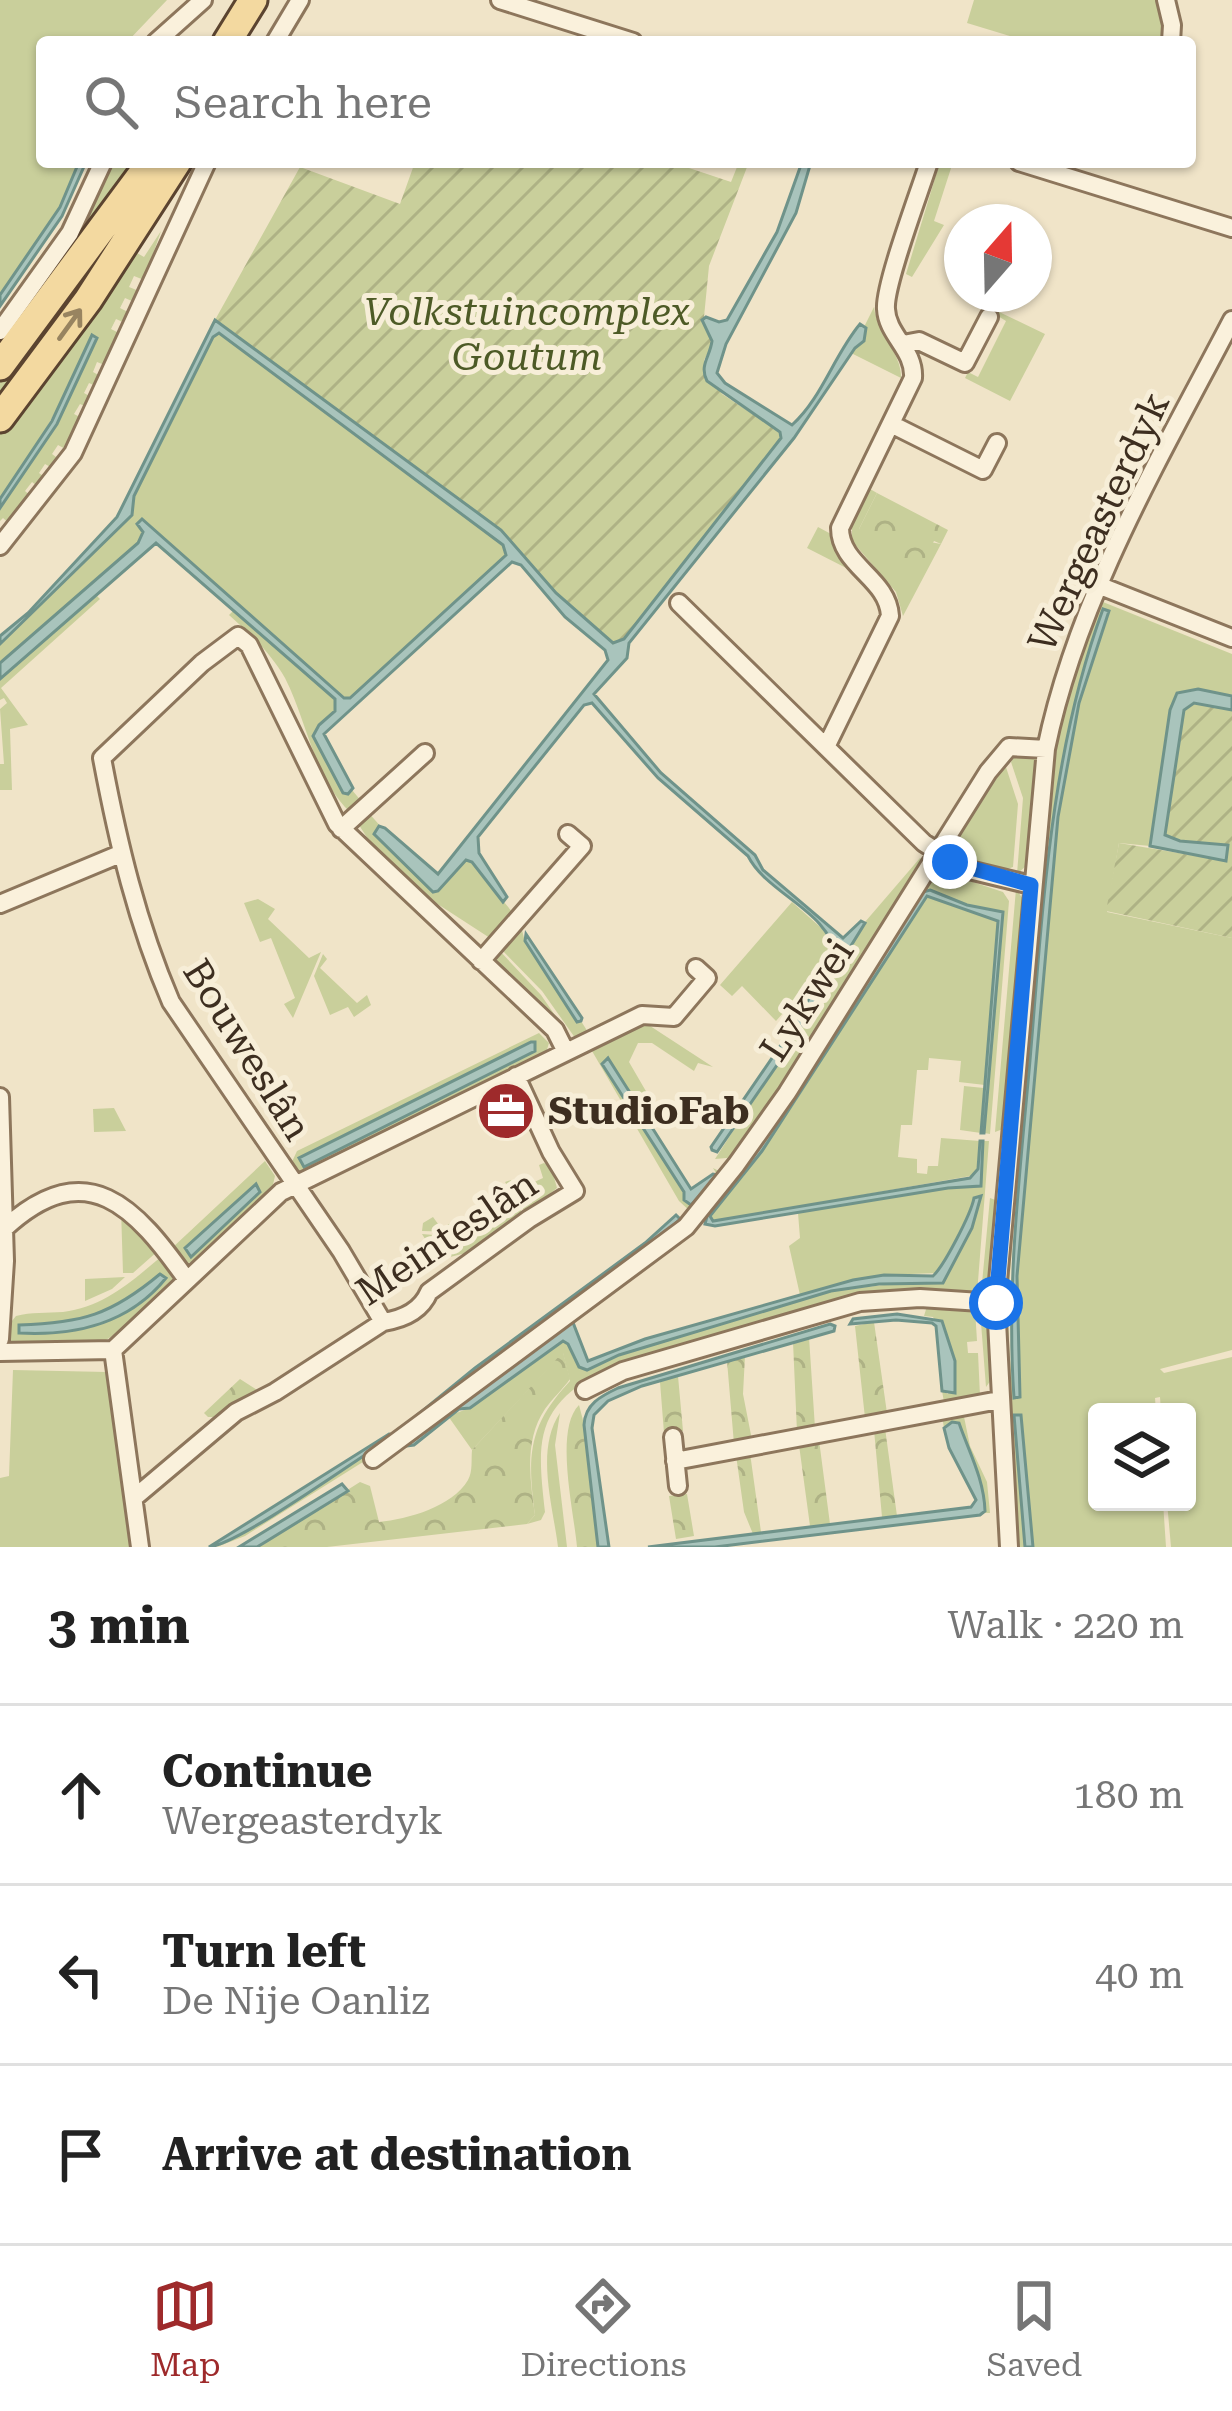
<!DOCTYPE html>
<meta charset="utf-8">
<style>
body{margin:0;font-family:"Roboto Serif",serif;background:#f2f2f2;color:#222}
.controls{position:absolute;right:36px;bottom:36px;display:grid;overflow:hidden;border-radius:12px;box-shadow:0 3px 9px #0004}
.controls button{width:108px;height:108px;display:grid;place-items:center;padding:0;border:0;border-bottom:3px solid #e0e0e0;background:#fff;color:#222;font:60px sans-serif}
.compass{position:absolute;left:944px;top:204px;width:108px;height:108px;border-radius:50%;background:#fff;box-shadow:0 3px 9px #0004;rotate:20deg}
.stop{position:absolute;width:36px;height:36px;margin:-27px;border:9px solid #1a73e8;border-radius:50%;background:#fff}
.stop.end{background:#1a73e8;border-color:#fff;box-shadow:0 3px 12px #0008}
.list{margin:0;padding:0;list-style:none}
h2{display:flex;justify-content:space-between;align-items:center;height:156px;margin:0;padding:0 48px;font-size:51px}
h2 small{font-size:39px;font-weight:400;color:#767676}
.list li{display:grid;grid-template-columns:78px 1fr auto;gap:36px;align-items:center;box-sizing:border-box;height:180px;padding:0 48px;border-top:3px solid #e0e0e0}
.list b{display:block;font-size:45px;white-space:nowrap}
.list p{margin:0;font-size:39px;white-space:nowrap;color:#767676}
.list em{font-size:39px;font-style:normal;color:#767676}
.icon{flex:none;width:66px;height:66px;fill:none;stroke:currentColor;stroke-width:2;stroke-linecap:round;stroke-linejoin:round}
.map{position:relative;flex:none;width:1232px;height:1547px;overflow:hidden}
.search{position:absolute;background:#fff;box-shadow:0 3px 9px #0004;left:36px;right:36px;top:36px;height:132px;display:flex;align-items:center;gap:30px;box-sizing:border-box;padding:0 42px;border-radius:12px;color:#767676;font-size:45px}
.sheet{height:696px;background:#fff}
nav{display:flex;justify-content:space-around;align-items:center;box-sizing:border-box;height:168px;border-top:3px solid #e0e0e0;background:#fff;font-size:33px;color:#767676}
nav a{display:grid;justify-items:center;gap:6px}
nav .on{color:#9e2a2b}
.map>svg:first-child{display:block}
</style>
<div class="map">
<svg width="1232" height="1547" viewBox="0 0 1232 1547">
<defs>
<pattern id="forest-crowns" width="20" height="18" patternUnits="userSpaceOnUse" patternTransform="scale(3)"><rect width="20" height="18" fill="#c9cf9b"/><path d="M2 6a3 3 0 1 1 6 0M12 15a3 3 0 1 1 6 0" fill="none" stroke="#aeb285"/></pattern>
<pattern id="garden-furrows" width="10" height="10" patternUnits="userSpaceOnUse" patternTransform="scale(3)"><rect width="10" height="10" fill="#c9cf9b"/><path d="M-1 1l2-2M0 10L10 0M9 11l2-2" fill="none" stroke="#aeb285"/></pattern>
</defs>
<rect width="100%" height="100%" fill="#f0e4c8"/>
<path fill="#c9cf9b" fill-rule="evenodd" d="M0,0H167L127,42H42V162H79L60,207L0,295Z
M974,0H1158L1165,17L1164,34L1154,42H1030L967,23Z
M109,162H131L95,225L0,352V341L58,260Z
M160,162L131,220L0,403V378Z
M940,162H953L934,221L944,225L912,277L906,274Z
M161,231L144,280L134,276L129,287L139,291L134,302L125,298L120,308L130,313L125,323L116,319L111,329L121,334L107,366L97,362L93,372L102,377L98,387L89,383L84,393L93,398L89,408L80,404L74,414L84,419L67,450L58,445L52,454L60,460L54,469L45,464L39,473L47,479L41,489L32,482L25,491L33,498L11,525L3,518L0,521V508L57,424L72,382L29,459L0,499V430L97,300L137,253L144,257Z
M874,307C877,334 902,353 901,378L851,353Z
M995,310L1045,334L1010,401L965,378L968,372L978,377L1006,321L993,313Z
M220,332L504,545L506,555L350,698H344L141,519L143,532L138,543L0,663V644L132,515L134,496L213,337Z
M870,489L877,493L859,529L941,544L903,616L896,592L852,541V526Z
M818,527L831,534L837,550L856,573L807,548Z
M97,596L100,599L1,688L28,725L10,729L12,790H0V764H4L0,709L7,703L4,698L0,700V679Z
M1098,600L1232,654V696L1198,689L1177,694L1170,710L1150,846L1119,843L1107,912L1232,938V1350L1160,1369L1164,1373L1232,1357V1547H1171L1167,1502H1187V1412H1161L1160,1397L1155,1398L1156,1412H1097V1502H1163L1166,1547H1033L1022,1416L1018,1414L1014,1416L1025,1547H1018L1002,1314L1047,785L1066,692ZM1104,610L1108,612L1079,703L1058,817L1017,1276L1020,1397L1015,1398C999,1310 1017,1213 1024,1124C1039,953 1042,771 1104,610Z
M233,611L335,699V711L319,725L313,736L342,792L352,790L362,802L350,812C314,778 307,721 285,678C271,653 250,634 229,615Z
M1017,753L1036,756L1037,765L1026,866L1017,874L1023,798L1011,762Z
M1004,761L1018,804L1013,867C993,876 970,862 951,853L950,843Z
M367,811L438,891L462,862H471L513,913L493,940L436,903L368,839L357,822Z
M920,858L927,864L819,1037C796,1039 796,1023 783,1013L776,1021L742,986L732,996L720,985L792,902L827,933L835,956L794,1023L799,1030L865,922Z
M946,873L1003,892L1009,901L990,1134L984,1133L1003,913L967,905L930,890L917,901L791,1101L697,1227L696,1222L930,875Z
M1016,889L1023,899L1004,1123L1003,1129L995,1132Z
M931,896L998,921L985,1085L959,1082L961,1061L929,1058L928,1070H917L912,1125H901L898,1157L917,1159V1173L927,1174L928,1166H938L941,1138L980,1141L976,1175L713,1221L710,1216L712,1210L743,1177L794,1104L924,898Z
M258,899L275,909L268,919L309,958L321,952L293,1018L284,1004L295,998L271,938L260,942L244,903Z
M521,926L524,938L577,1022L581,1021L591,1037L578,1042L542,991L500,948Z
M499,950L541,995L570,1037L496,967L493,958Z
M323,954L327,959L320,968L357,1003L367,995L371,1005L354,1017L348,1007L330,1015L314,976Z
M644,1022L713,1067L698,1063L694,1071L652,1043H638L629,1062L647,1093L637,1103L608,1058L602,1063L684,1193L685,1201L716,1173L713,1168L725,1174L693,1214L679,1201L592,1051Z
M539,1033L549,1043L546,1053L302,1173L290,1166L297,1151ZM531,1042L535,1043V1051L305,1166L299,1158Z
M793,1038L804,1045L808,1054L738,1157L715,1159Z
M964,1086L984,1088L981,1133L960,1130Z
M114,1108L126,1131L94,1132L93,1109Z
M983,1141H989L977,1294L859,1295L603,1371C534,1407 537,1442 545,1512L541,1520L527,1524L535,1515C527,1455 528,1426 570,1381L563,1353L472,1450L448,1416L470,1408L563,1341L568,1344L574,1360L587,1370L619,1355L831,1291L946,1278L956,1252L972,1228L974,1198C968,1225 949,1248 938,1273L883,1275L800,1295L789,1246L800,1238L798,1213L948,1188L980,1186Z
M265,1161L275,1176L272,1189L199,1259L186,1264L171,1249Z
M544,1163L551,1167L557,1188L526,1213L505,1182L511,1180L517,1190L543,1178L539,1165Z
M503,1183L511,1199L457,1232L422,1231L423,1223L433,1217L441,1228L502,1198L497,1187Z
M990,1198L998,1201L990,1283L981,1294Z
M513,1202L524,1214L474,1251L438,1260L422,1234L458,1237Z
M121,1209L159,1250L133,1273H123Z
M162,1256L176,1276L174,1282L132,1324L96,1346L15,1344L9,1340L7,1327L16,1316C31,1312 47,1313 63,1312C104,1307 132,1281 162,1256ZM160,1274L138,1306L112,1320L19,1333L93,1318L124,1302Z
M125,1277L112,1289L85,1301V1279Z
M927,1306L975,1309L977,1341L967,1342L968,1353H978L980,1396L944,1402L942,1391L948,1394L955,1361L933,1317L924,1316Z
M980,1310L989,1318L991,1380L986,1387Z
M13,1370L107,1372L132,1547H0V1478L9,1476Z
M963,1412L970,1446L987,1482L990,1513H984C985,1480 969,1455 959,1424L951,1422L944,1428L942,1416Z
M560,1413L555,1445L567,1547H558C553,1506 535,1450 560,1413Z
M396,1431L400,1437L382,1450L245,1536L217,1547Z"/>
<path fill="url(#forest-crowns)" d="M877,493L948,530L941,544L934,541L909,588L859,529Z
M874,1322L887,1413L865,1418L855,1326Z
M809,1337L815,1428L797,1432L793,1342Z
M563,1352L570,1379C563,1389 553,1398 545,1409C524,1440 530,1480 535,1515L527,1524L327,1547H257L360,1482L370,1486L379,1522C408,1519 452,1507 468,1480C473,1471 471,1460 472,1450Z
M745,1356L743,1394L752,1440L734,1444L727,1361Z
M678,1376L683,1431L664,1433L660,1382Z
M240,1379L257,1390L214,1417H208L204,1413Z
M579,1405L584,1424L598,1547H577C574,1512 554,1430 579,1405Z
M885,1428L897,1516L882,1517L874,1430Z
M819,1440L830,1524L810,1526L799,1445Z
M750,1453L761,1532L753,1534L744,1512L736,1455Z
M687,1494L694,1536L676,1539L669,1496Z"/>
<path fill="url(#garden-furrows)" d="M415,162H671L731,182L739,162H749L709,266L704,317L712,346L704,360L722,394L780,432L781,438L624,639L614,643L556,593L501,530L215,320L300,167L400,204Z
M1194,703L1232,710V938L1106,911L1119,843L1226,861L1227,845L1180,841L1165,835L1183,710Z"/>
<path fill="#a9c4bc" stroke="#6f938a" stroke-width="3" d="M79,162H86L62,216L0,306V295L60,207Z
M802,162H811L796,213L726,344L717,373L725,383L792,425C822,398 834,355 860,324L866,328L864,341L855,348L794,438L629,643L627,658L594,694L661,773L755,855L763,870L843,938L861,921L865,923L799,1030L794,1023L835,956C831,912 767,894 748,856L658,778L592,703L584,705L478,837L479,853L507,897L503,902L472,862L466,860L438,891L433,892L374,834L379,826L385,828L438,874L608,660L605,650L565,617L521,565L512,562L324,734L353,788L348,794L343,793L313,736L319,725L335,711V699L156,543L0,679V663L138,543L143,532L137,524L142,519L344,698H350L506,555L503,545L219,333L213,337L134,496L132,515L0,644V636L28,613L117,517L215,320L501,530L556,593L613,643L624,639L781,438L780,432L707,381C699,365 710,357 712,341L702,320L706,317L719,322L727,320L777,232Z
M92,335L97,338L57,424L0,508V499L52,421Z
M1103,609L1109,611L1079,703L1058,817L1017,1276L1020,1397L1014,1398C1006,1285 1020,1173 1030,1060C1043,907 1050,754 1103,609Z
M1198,689L1232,696V710L1194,703L1184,710L1165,835L1180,841L1228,845L1226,861L1150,846L1170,710L1177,693Z
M930,890L967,905L1003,912L984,1133H981L998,921L927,896L762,1151L710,1216L713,1221L970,1178L978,1169L980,1141H983L981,1186L948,1188L715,1226L705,1224L709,1209L739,1175L791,1101L923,892Z
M526,934L582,1018L581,1021L577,1022L525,941Z
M785,1039L793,1042L717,1152L712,1150L711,1147Z
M531,1042H535V1051L304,1167L299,1158Z
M608,1058L691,1189L713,1174L718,1175L691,1205L684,1200V1192L602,1064Z
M256,1184L260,1192L191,1257L185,1248Z
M981,1196L972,1228L943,1283L879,1284L831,1291L619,1355L587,1370L579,1367L568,1344L563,1341L470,1408L459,1409L414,1445L406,1446L572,1320L588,1361L645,1339L853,1280L884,1275L933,1276C944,1266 971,1214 974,1198Z
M676,1215L680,1219L647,1250L404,1426L475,1368L645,1243Z
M160,1274L166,1278C129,1324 76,1336 19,1333V1325C82,1323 111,1315 160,1274Z
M897,1314L942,1321L955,1361V1393L942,1391L936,1326L932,1323L896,1320L850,1324L853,1319Z
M830,1324L835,1326L834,1331L642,1386L608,1401L594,1415L592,1428L609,1547H598L584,1425C585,1404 601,1396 618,1388Z
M1014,1415H1021L1033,1547H1025Z
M952,1422L959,1423C969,1452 984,1479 985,1511L980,1515L715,1547H648L971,1507L976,1500L949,1448L944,1428Z
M389,1434L393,1435L377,1447C346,1467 238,1544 209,1547Z
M342,1484L348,1491L267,1541L257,1547H239Z"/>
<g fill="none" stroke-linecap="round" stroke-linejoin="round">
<g stroke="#8d765c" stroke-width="22">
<path id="street" d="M500,0L633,42
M1166,0L1172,25L1171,42
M156,42L203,0
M275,42L300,0
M1019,162L1232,228
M0,331L70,233L103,162
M903,344L919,341L965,363L989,317
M891,424L983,470L997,443
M0,546L73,453L207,162
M1098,585L1232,638
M679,603L924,843L965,869L1031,885
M826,747L890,616C888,578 840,566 840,528L913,378C915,350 887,335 886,309C884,285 920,191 929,162
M341,829L425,753
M0,904L120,854
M481,961L582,846L568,834
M0,1097L5,1261L0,1339
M4,1229C87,1152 136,1208 187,1280
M383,1322L341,1251L171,1002C137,923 118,843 102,758L202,663L238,636L249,645L337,824L555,1030L566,1052
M113,1350L140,1547
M0,1352L113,1350L281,1192L642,1015L674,1017L707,978L696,968
M585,1390L623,1371L860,1302L920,1298L996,1303
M673,1437L678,1486
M373,1459L686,1227L736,1165L787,1093L988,772L1009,747L1046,749
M675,1461L999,1400
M134,1498L236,1412L275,1392L383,1322C403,1319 421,1311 429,1292L529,1219L575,1191L551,1152L516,1076
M1009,1547L996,1303L1046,749C1077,598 1161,456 1232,320"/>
</g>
<g stroke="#5b4430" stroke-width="33">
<path id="primary" d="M227,42L253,0
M0,366L151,162
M0,418L88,300L177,162"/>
</g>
<use href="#street" stroke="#faf1dc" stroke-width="16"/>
<use href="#primary" stroke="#f3d9a0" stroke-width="27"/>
</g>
<defs><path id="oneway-shaft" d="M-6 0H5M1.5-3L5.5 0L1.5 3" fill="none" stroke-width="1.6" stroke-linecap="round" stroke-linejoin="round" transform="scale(3)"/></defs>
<use stroke="#988460" href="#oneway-shaft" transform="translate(70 324) rotate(-54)"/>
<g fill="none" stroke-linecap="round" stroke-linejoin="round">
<path stroke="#1a73e8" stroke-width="15" d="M950,862L1031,885L996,1303"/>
</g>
<defs>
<g id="office-disc" transform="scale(3)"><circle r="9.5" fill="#9e2a2b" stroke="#f7eed8"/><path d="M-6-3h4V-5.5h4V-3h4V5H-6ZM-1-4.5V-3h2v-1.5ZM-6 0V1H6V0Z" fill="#fff"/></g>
</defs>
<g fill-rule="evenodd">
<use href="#office-disc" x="506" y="1111"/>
</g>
<g text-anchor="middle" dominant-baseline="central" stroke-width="10" stroke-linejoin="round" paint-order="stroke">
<g font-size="39" font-style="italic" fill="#4d5a26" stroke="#f7eed8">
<text x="527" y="312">Volkstuincomplex<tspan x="527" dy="45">Goutum</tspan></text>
</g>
<g font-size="39" fill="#3d2e20" stroke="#f7eed8">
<text transform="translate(1099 522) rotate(-65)">Wergeasterdyk</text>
<text transform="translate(807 1000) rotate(-57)">Lykwei</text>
<text transform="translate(247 1050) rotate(58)">Bouweslân</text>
<text transform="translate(447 1238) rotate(-34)">Meinteslân</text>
</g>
<g font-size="39" font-weight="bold" fill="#3d2e20" stroke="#f7eed8" text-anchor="start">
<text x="548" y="1111">StudioFab</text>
</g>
</g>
</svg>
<div class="controls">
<button><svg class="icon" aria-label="layers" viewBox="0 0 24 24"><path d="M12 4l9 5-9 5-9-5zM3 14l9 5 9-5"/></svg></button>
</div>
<svg class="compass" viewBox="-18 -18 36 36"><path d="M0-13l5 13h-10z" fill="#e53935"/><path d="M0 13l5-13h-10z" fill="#767676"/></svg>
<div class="stop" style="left:996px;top:1303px"></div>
<div class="stop end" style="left:950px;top:862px"></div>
<div class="search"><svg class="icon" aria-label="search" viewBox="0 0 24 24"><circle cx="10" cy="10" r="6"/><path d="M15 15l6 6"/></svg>Search here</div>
</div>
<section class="sheet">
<h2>3 min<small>Walk · 220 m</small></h2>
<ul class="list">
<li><svg class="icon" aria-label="ahead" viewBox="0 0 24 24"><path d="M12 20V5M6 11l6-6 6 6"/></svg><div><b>Continue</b><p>Wergeasterdyk</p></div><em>180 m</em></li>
<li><svg class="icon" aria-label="left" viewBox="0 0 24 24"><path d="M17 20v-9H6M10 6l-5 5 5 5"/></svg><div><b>Turn left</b><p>De Nije Oanliz</p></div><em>40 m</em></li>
<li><svg class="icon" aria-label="arrive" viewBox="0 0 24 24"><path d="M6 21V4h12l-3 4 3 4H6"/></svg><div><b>Arrive at destination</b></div></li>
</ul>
</section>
<nav>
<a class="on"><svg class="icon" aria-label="map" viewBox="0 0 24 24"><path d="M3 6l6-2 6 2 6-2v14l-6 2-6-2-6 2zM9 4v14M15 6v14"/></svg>Map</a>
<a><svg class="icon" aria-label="directions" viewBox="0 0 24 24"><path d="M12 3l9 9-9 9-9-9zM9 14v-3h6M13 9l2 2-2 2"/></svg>Directions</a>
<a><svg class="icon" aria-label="saved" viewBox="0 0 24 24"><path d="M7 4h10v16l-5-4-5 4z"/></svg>Saved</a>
</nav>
